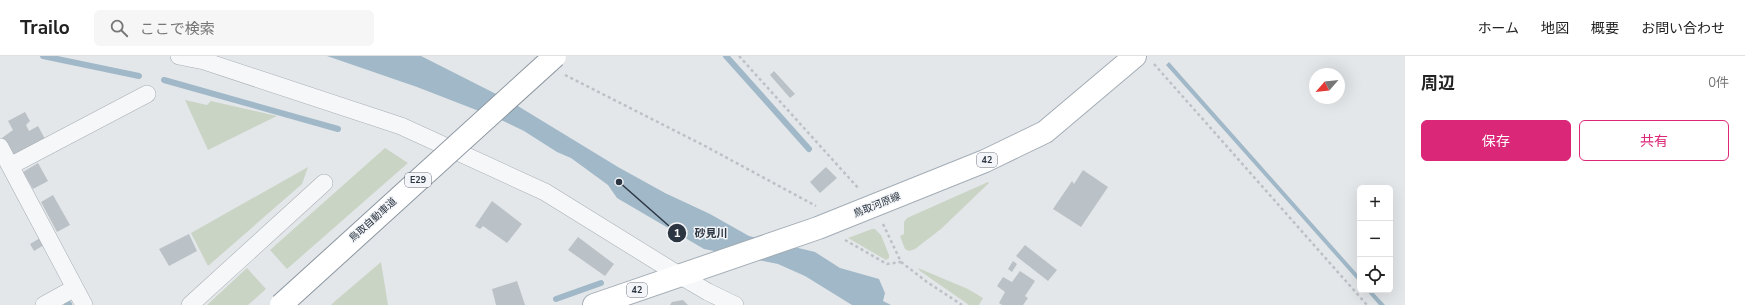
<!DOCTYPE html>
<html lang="ja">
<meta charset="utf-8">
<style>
body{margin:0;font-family:"Nunito Sans","Noto Sans JP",sans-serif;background:#f6f6f6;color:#222}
.controls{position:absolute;right:12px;bottom:12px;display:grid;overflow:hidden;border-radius:6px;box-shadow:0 4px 16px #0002}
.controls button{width:36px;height:36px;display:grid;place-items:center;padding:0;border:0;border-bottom:1px solid #e0e0e0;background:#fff;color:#222;font:20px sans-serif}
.compass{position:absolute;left:1309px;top:12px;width:36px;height:36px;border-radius:50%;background:#fff;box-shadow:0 4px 16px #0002;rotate:242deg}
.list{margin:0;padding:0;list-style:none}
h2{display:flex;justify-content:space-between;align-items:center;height:52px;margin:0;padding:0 16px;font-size:17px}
h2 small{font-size:13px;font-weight:400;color:#767676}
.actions{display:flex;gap:8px;padding:12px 16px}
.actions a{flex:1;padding:9px 0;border:1px solid #db2777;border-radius:6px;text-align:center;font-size:14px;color:#db2777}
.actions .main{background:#db2777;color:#fff}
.icon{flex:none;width:22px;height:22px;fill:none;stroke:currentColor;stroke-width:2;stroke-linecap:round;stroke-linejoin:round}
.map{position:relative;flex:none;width:1405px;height:249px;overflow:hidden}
header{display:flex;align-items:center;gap:24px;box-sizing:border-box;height:56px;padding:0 20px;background:#fff;border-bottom:1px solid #e0e0e0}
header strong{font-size:19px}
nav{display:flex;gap:22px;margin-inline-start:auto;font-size:14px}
.search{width:280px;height:36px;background:#f6f6f6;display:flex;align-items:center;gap:10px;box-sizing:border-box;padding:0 14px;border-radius:6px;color:#767676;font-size:15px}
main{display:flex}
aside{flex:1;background:#fff}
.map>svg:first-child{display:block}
</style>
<header>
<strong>Trailo</strong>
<div class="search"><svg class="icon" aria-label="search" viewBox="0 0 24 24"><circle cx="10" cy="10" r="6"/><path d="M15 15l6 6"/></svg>ここで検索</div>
<nav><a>ホーム</a><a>地図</a><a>概要</a><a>お問い合わせ</a></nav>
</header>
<main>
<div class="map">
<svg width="1405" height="249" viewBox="0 0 1405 249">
<rect width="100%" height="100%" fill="#e3e7ea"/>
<path fill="#cad4c5" d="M185,44L207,49L211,45L277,60L208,94Z
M385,92L408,107L287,213L270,194Z
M308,111L302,128L208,210L191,177Z
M988,126L989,127L941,173L915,193L909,195L905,193L900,180L904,178V166L907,162Z
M872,173H875L881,179L889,199V202L886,204L848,182Z
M381,206L388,249H331L334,246Z
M247,212L266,233L248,249H207Z
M918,212L968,233L983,242L979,249H969L920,215Z"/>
<path fill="#a0b8c8" d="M327,0H421L508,44L618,111L665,137L710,158L749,180L815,196L840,212L879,223L885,237L883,245L891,249H852L805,220L778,208L704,193L617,142L608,129L571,102L557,96L524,75L497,62L417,31Z
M1169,6L1360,221V227L1166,9Z
M1366,234H1371L1385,249H1379Z"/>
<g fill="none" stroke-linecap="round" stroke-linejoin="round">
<path stroke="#a0b8c8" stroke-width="6" d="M43,0L139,20
M726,0L809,93
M164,24L338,73
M556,243L601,227
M67,249L69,248"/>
</g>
<path fill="#bac1c7" d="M774,15L795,38L790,42L770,19Z
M25,56L30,65L26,69L29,75L38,70L45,83L13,101L2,82L13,74L8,65Z
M38,107L48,125L33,133L23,116Z
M826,111L837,122L820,137L810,126Z
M1083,114L1108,131L1081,171L1053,153L1072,125L1074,128Z
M53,139L70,169L57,176L41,146Z
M492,145L522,168L507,187L483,170L480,173L475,170Z
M189,178L197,195L169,210L159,193Z
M578,181L614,208L605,220L568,194Z
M40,182L44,189L34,195L30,188Z
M1025,189L1057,214L1048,225L1016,200Z
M1013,205L1017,208L1012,216L1008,213Z
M1020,215L1035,225L1025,240L1028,242L1023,249H1002L999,247L1005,236L997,230L1003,221L1012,226Z
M517,225L525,249H496L492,233Z
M683,244L688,249H670L672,246Z"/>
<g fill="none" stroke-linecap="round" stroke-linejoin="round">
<g stroke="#a8aeb4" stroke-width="18">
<path id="street" d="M179,0L204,5L401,70L545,136L679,219L708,236L735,249
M0,91L84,249
M10,110L147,38
M44,249L75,232
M190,249L324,127"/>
</g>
<g stroke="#a3adb6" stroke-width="24">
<path id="primary" d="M594,249L818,172L985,105L1045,76L1135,0"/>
</g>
<path stroke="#bdc1c6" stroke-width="2.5" stroke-dasharray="3 3" stroke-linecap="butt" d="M739,0L859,133
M1154,8L1367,249
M565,19L705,90L816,150
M883,168L901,206L927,226L962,249
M845,184L887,208L901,206"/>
<use href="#street" stroke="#f6f7f9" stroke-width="17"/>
<use href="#primary" stroke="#fff" stroke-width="22"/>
<g stroke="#8b96a0" stroke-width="24" stroke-linecap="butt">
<path id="highway-bridge" d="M281,249L555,0"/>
</g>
<use href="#highway-bridge" stroke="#fff" stroke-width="22"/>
</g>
<g text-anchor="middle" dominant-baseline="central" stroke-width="3" stroke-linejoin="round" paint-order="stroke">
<g fill="#f3f5f8" stroke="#686f79" stroke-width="1">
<rect x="977" y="97" width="20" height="14" rx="3"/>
<rect x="405" y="117" width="26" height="14" rx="3"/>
<rect x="627" y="227" width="20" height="14" rx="3"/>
</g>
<g font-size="9" font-weight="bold" fill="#2c3642">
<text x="987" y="104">42</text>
<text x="418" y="124">E29</text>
<text x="637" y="234">42</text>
</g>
<g font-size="10" fill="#2c3642" stroke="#f3f5f8">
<text transform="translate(877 149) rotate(-22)">鳥取河原線</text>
<text transform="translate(373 164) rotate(-42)">鳥取自動車道</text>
</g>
</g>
<path fill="none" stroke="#2c3642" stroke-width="1.5" d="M619 126L677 177"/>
<g fill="#2c3642" stroke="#f3f5f8" stroke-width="1.5">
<circle cx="619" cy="126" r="4"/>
<circle cx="677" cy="177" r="10"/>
</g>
<g font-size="12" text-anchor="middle" font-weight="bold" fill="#fff">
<text x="677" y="181">1</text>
</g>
<g font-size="11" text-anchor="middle" font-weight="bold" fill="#2c3642" stroke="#f3f5f8" stroke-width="3" stroke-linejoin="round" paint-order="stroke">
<text x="711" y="181">砂見川</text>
</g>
</svg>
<div class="controls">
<button>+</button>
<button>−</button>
<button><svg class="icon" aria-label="locate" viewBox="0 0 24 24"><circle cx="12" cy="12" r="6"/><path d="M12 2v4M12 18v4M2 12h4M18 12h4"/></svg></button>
</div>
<svg class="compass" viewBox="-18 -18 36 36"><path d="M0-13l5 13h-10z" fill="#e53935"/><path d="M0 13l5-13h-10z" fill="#767676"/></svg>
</div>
<aside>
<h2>周辺<small>0件</small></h2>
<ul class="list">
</ul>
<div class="actions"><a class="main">保存</a><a>共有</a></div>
</aside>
</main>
